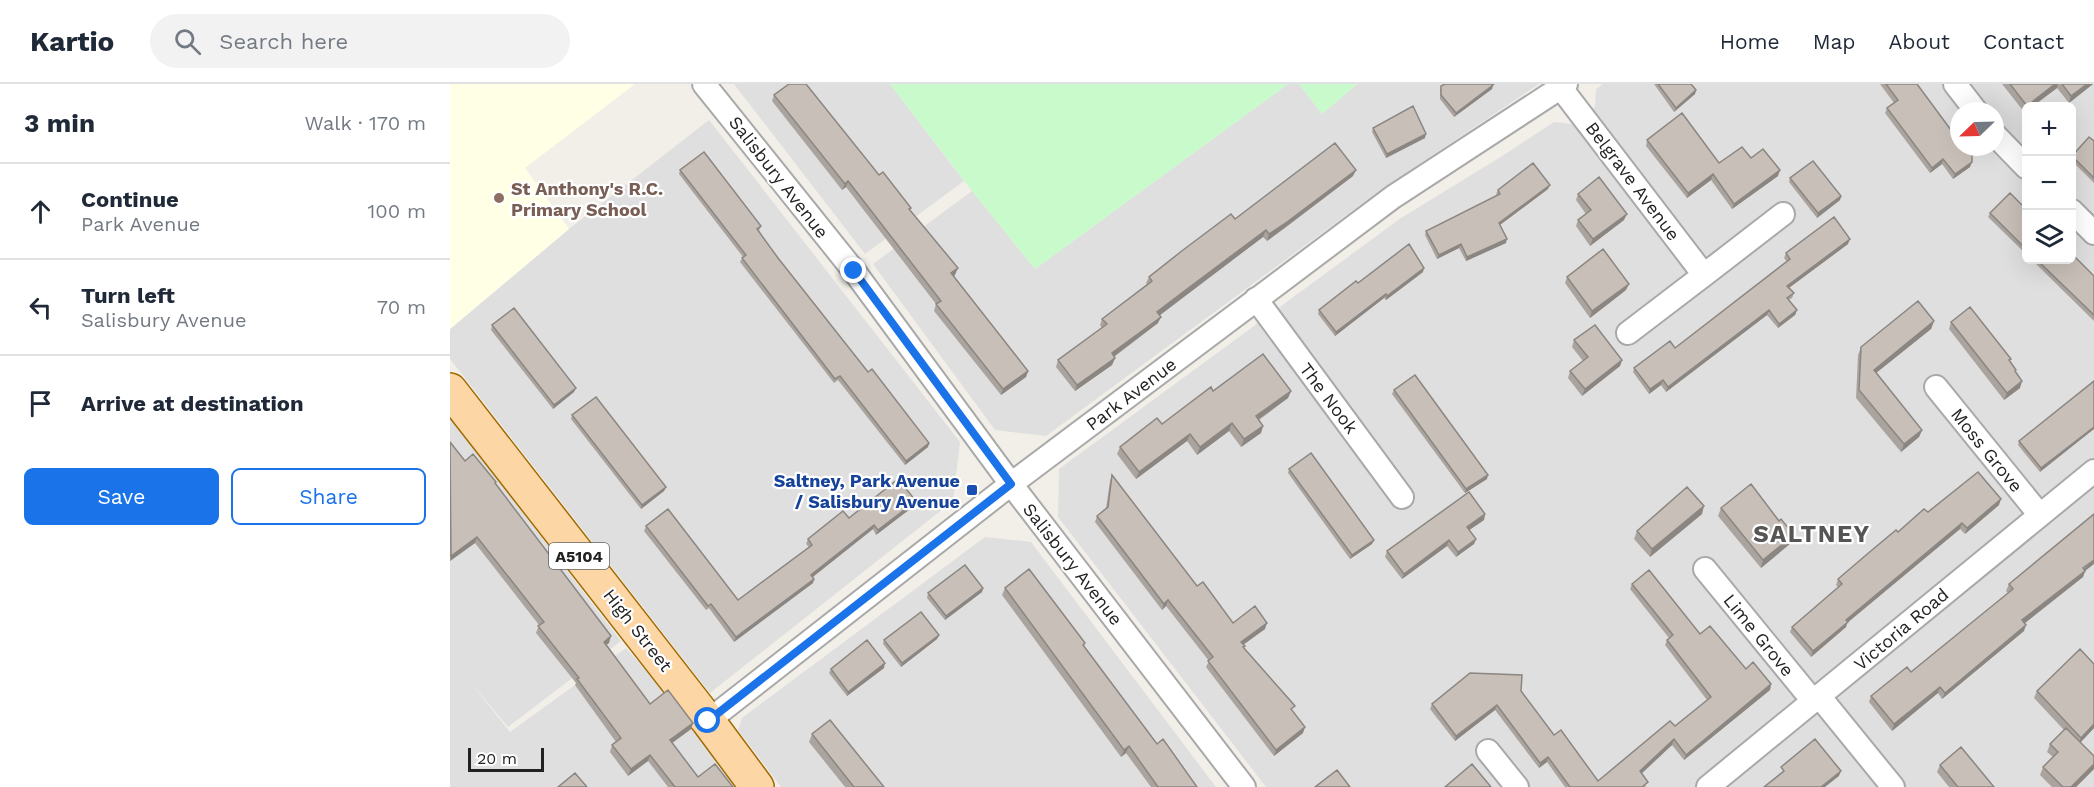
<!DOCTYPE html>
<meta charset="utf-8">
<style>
body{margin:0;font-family:"Work Sans",sans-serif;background:#f2f2f3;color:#1f2937}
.controls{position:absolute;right:18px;top:18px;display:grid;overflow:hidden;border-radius:9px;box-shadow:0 6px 24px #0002}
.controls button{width:54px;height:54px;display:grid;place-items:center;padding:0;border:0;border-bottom:2px solid #e0e1e3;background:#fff;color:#1f2937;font:30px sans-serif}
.compass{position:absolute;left:1500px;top:18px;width:54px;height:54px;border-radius:50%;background:#fff;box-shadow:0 6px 24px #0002;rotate:247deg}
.scale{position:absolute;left:18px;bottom:15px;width:76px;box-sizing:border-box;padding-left:6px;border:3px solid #222;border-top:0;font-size:16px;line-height:21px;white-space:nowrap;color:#222;-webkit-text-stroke:4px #fff;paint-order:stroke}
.stop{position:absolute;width:18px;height:18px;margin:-14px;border:4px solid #1a73e8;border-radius:50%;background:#fff}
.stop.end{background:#1a73e8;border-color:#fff;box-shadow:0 2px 6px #0008}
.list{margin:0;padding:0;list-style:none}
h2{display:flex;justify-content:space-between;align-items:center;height:78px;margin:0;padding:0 24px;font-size:26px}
h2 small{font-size:20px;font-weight:400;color:#747a83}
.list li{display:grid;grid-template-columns:39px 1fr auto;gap:18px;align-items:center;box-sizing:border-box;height:96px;padding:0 24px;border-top:2px solid #e0e1e3}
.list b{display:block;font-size:22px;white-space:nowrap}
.list p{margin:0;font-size:20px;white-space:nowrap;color:#747a83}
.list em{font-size:20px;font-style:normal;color:#747a83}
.actions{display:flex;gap:12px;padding:18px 24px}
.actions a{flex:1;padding:14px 0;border:2px solid #1a73e8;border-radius:9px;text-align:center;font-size:21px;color:#1a73e8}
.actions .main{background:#1a73e8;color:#fff}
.icon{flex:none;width:33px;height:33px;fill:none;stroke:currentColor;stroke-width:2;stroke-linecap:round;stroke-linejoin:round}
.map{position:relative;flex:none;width:1644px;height:703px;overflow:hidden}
header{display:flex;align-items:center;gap:36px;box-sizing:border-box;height:84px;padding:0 30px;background:#fff;border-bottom:2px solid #e0e1e3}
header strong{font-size:28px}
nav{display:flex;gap:33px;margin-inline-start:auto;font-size:21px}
.search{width:420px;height:54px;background:#f2f2f3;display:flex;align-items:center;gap:15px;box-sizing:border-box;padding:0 21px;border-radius:33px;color:#747a83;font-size:22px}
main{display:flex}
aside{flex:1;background:#fff}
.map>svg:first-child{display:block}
</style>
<header>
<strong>Kartio</strong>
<div class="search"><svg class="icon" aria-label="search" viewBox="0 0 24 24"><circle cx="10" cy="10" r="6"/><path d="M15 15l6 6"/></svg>Search here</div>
<nav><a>Home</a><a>Map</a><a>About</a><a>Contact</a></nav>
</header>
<main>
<aside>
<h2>3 min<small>Walk · 170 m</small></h2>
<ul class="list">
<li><svg class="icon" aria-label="ahead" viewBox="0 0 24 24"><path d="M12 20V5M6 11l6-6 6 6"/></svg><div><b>Continue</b><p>Park Avenue</p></div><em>100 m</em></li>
<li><svg class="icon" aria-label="left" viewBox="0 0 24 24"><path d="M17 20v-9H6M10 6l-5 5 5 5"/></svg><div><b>Turn left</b><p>Salisbury Avenue</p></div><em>70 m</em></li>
<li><svg class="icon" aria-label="arrive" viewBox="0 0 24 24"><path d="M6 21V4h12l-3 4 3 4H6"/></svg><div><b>Arrive at destination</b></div></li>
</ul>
<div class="actions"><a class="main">Save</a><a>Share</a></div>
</aside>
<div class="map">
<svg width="1644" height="703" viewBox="0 0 1644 703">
<rect width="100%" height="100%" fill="#f2efe9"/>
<path fill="#e0dfdf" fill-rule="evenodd" d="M284,0H440L514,97L415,170Z
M838,0H849L872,30L907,0H1089L929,107L596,352L545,346L423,180L522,107L585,185Z
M1153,0H1644V703H816L608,433L609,385L951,134L1049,74L1104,38L1122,40L1145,23L1146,5ZM1576,22H1622V176H1576ZM1509,27H1545V63H1509Z
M259,36L510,358L503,417L260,609L0,275V245L119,145Z
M0,334L171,557L58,643L18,595L60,648L176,564L218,611L288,703H0Z
M535,453L581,458L766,703H331L288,646L292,634Z"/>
<path fill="#ffffe5" d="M0,0H185L75,84L119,145L0,245Z"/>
<path fill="#c8facc" d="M440,0H838L585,185L522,107Z
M849,0H907L872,30Z"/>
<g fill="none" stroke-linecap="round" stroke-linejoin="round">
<g stroke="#a9a9a9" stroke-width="26">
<path id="street" d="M254,0L404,187L561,400L794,703
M1505,0L1526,27
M1111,4L1254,191L1178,249
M1545,51L1576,83
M1622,127L1644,149
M1254,191L1333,130
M806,215L952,413
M1486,303L1589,430
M1255,485L1363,617
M1369,612L1443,703
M258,637L561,400L943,113L1116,0
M1038,667L1067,703
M1258,703L1644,387"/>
</g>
<g stroke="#a06b00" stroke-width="36">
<path id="primary" d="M0,306L258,637L307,703"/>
</g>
<use href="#street" stroke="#fff" stroke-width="22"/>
<use href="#primary" stroke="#fcd6a4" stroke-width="33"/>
</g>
<path fill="#aba49e" d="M995,0H1045L1043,1L1042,5L1004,33L990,15V6L991,2Z
M1204,0H1241L1246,6L1245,10L1224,28Z
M1430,0H1467L1520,83L1503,95L1492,80L1480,89L1435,29L1437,24L1444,19Z
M1552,0H1643L1619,19L1607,4L1583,22H1576V27L1575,29Z
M324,11L429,91L461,124L460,127L505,191L504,192L578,287L576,293L551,311L484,227L486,220L396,103L392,106L322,17Z
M923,44L975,54L936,74L922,48Z
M1197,56L1269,79L1301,74L1328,92L1282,125L1261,96L1237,114L1196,62Z
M1644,57V99L1622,77V72Z
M230,86L311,142L309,147L328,174L418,288L479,359L478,363L455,381L388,296L384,299L290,178L293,173L229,90Z
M903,92L835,144L817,157L813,153L734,212L709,231L708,239L664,273L665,274L662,281L625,307L606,283L608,276L652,244L650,241L652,235L697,200L696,199L699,193L785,135Z
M1340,94L1391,112L1390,116L1367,134L1339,98Z
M1098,105L1050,141L1056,159L1016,177L1009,164L987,175L975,151L976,147L1047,111L1046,110L1048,106Z
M1128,110L1174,136L1140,162L1126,142L1128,136L1136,130L1126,116Z
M1576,125V170L1538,133L1540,129Z
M1398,160L1339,204L1344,209L1342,214L1339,216L1347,226L1345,231L1328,244L1317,231L1216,308L1211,301L1199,310L1183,288L1184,284L1225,264L1337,178L1334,174L1336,169Z
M1582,176H1622L1644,192V237Z
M973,188L936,216L934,214L885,252L868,230L869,226L908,199Z
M1117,193L1176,206L1140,234L1115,199Z
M1484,237L1481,245L1426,289L1472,346L1469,353L1451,368L1406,314L1408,271L1411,263Z
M1501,238L1566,288L1570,304L1554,316L1499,245Z
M42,241L124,308L103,325L41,246Z
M1124,256L1172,276L1170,282L1132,312L1118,294L1120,287L1133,277L1122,263Z
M1644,297L1590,388L1568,361L1569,357Z
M944,306L1037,395L1015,409L942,310Z
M763,307H841L838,314L809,336L813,342L811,349L791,363L779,347L747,371L737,357L686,395L667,370L670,363L712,340Z
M122,331L216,403L214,407L191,425L121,335Z
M0,358L15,377L45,400L159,559L156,561L200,620L243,639L241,645L222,659L248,693L283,703H218L198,677L178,692L160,668L162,661L166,658L125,601L126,599L86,549L89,541L25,459L0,477Z
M839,385L924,456L922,460L900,475L838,389Z
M662,391L747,502L783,539L815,545L793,560L795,562L794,564L843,628L853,649L824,672L756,583L759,577L716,522L712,526L645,438L647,432L656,424L660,397Z
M1549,421L1515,450L1510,445L1397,539L1396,543L1361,573L1340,548L1342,543L1388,503L1386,501L1388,495L1448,448L1478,428Z
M464,422L426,451L423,445L363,493L364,495L363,499L284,558L259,524L256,526L194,447L196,442L288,516L359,463L356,460L358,455L399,434Z
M1271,424L1329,437L1344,451L1341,459L1311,484L1268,432Z
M1035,430L1034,436L1019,446L1026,455L1024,460L1006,473L997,462L952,495L935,473L937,467Z
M1252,430L1200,473L1184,455L1187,447Z
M1635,487L1633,493L1574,539V547L1492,615L1488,609L1442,647L1419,618L1421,612L1461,588L1558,509L1556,507L1559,500Z
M1182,500L1250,550L1296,585L1321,600L1320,606L1234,676L1222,661L1191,689L1196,703H1115L1097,678L1089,684L1045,626L1005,657L980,625L982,620L1071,607L1104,651L1148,697L1225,642L1257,616L1215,561L1217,556L1219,554L1180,505Z
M533,504L532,508L495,536L477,514L478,509Z
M555,504L635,559L634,562L707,660L747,703H701L676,669L671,673L552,511Z
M489,551L487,555L451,583L433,560L434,556Z
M1644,580V644L1630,659L1644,672V685L1626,703H1602L1590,691L1593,683L1603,673L1597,668L1600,660L1614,646L1584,614L1587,607Z
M434,584L397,612L379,589L381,585Z
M362,650L434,703H395L359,658Z
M1490,681L1544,703H1499L1487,688Z"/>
<path fill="#8b8681" d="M1042,0H1045L1043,1L1042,5L1004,33L1006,29Z
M1605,0H1608L1607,4L1583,22H1577Z
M1637,0H1643L1619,19L1621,12Z
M1246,6L1245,10L1224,28L1226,24Z
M976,50L975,54L936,74L937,70Z
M1493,75L1492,80L1480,89L1482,84Z
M1522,78L1520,83L1503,95L1505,90Z
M906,86L903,92L817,157L819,150Z
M1330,86L1328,92L1282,125L1284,120Z
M1263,90L1261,96L1237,114L1238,109Z
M398,97L396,103L392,106L395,100Z
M1100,101L1098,105L1047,143L1049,139Z
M1391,112L1390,116L1367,134L1368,129Z
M1177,130L1174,136L1140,162L1143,155Z
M816,146L813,153L705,235L707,228Z
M1057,155L1056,159L1016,177L1017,173Z
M1400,155L1398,160L1336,206L1337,202Z
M1011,160L1009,164L987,175L989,171Z
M508,184L505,191L499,196L501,189Z
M974,184L973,188L936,216L937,212Z
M1179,200L1176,206L1140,234L1142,227Z
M936,210L934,214L885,252L886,248Z
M1319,226L1317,231L1216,308L1218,303Z
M1347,226L1345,231L1328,244L1329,240Z
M711,233L708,239L659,276L662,269Z
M1484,237L1481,245L1421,293L1424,286Z
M665,274L662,281L625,307L627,301Z
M1172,276L1170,282L1132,312L1135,305Z
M578,287L576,293L551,311L553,305Z
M1213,296L1211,301L1199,310L1200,305Z
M1572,297L1570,304L1554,316L1557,309Z
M126,304L124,308L103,325L104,321Z
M841,307L838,314L803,339L806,332Z
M782,339L779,347L747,371L750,363Z
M813,342L811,349L791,363L794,355Z
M1644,343V345L1590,388L1591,384Z
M1472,346L1469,353L1451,368L1454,360Z
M740,350L737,357L686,395L689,388Z
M479,359L478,363L455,381L456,377Z
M1038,391L1037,395L1015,409L1016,405Z
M216,403L214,407L191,425L192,421Z
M1551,415L1549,421L1515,450L1517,444Z
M466,417L464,422L426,451L428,446Z
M1254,422L1252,430L1200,473L1202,465Z
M1035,430L1034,436L1015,449L1017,443Z
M1512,439L1510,445L1397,539L1396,543L1361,573L1363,567L1396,536Z
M424,441L423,445L360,495L361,491Z
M1344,451L1341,459L1311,484L1313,476Z
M27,453L25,459L0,477L1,472Z
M1026,455L1024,460L1006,473L1008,468Z
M924,456L922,460L900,475L902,471Z
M999,456L997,462L952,495L954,490Z
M1644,476V480L1635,487L1633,493L1570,543L1572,536Z
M364,495L363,499L284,558L286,553Z
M533,504L532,508L495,536L496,532Z
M718,516L716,522L712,526L714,520Z
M817,539L815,545L789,564L791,558Z
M1576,541L1574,547L1492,615L1495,609Z
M489,551L487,555L451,583L452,579Z
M161,552L159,559L151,565L154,558Z
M435,579L434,584L397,612L398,608Z
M1321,600L1320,606L1234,676L1236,671Z
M1490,603L1488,609L1442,647L1444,640Z
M1047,621L1045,626L1005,657L1006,652Z
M243,639L241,645L218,662L220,656Z
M1644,640V644L1628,661L1631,654Z
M855,643L853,649L824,672L826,666Z
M1224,655L1222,661L1188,693L1190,687Z
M679,662L676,669L671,673L674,666Z
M200,671L198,677L178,692L181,685Z
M1098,673L1097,678L1089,684L1090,679Z
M1644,680V685L1626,703H1621Z
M1391,687L1389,692L1375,703H1371Z"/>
<path fill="#c7bfb8" stroke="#8b8681" stroke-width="1.5" d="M339,0H356L429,91L433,88L461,124L459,125L508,184L501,189L578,287L553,305L486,220L491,217L398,97L395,100L324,11Z
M995,0H1043V1L1006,29L991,11V2Z
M1208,0H1241L1246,6L1226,24Z
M1436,0H1467L1501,46L1503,44L1509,52V63H1517L1522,70V78L1505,90L1493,75L1482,84L1437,24L1448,16Z
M1560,0H1605L1577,22Z
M1612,0H1637L1621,12Z
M963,22L976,50L937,70L923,44Z
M1232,29L1269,79L1292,63L1301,74L1313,65L1330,86L1284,120L1263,90L1238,109L1197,56Z
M1639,53L1644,57V94L1622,72Z
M885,59L906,86L837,138L819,150L816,146L737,205L707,228L711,233L662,269L665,274L627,301L608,276L657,240L652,235L702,197L699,193L733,166L781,130L785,135Z
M254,68L311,142L307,145L328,174L418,288L422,285L479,359L456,377L390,292L385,295L292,174L296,171L230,86Z
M1363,77L1391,112L1368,129L1340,94Z
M1083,79L1100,101L1049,139L1057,155L1017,173L1011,160L989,171L976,147L1050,110L1048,106Z
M1149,93L1177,130L1143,155L1128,136L1141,126L1128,110Z
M1560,109L1576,125V165L1540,129Z
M1384,133L1400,155L1337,202L1344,209L1337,214L1347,226L1329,240L1319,226L1218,303L1213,296L1200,305L1184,284L1220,257L1225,264L1340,175L1336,169Z
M959,160L974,184L937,212L936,210L886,248L869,226L906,197L908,199Z
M1153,165L1179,200L1142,227L1117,193Z
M1622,170L1644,192V231L1587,176H1622Z
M1468,217L1484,237L1424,286L1472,346L1454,360L1409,306L1411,263Z
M1520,223L1561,275L1559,276L1566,286L1565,287L1572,297L1557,309L1501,238Z
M64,224L126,304L104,321L42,241Z
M1145,241L1172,276L1135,305L1120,287L1138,273L1124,256Z
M813,270L841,307L806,332L813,342L794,355L782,339L750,363L740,350L689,388L670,363L707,334L712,340L761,303L763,307Z
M965,291L1038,391L1016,405L944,306Z
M1644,297V343L1591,384L1569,357Z
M146,313L216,403L192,421L122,331Z
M0,358L15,377L23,370L46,398L45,399L161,552L154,558L200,620L218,606L243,639L220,656L248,693L265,680L283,703H225L200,671L181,685L162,661L171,654L127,595L129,594L88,542L94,538L27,453L1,472Z
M861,369L924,456L902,471L839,385Z
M1528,388L1551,415L1517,444L1512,439L1396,536L1398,538L1363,567L1342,543L1392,500L1388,495L1422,466L1446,446L1448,448L1474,425L1478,428Z
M662,391L747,502L753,498L783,539L805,522L817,539L791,558L795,562L793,563L845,622L841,625L855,643L826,666L758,577L763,573L718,516L714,520L647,432L658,423Z
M448,395L466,417L428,446L424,441L361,491L364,495L286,553L261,520L258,522L196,442L218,425L288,516L362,461L358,455L393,427L399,434Z
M1301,400L1329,437L1331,435L1344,451L1313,476L1271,424Z
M1237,403L1254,422L1202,465L1187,447Z
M1019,408L1035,430L1017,443L1026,455L1008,468L999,456L954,490L937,467Z
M1644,430V476L1633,484L1635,487L1572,536L1576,541L1495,609L1490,603L1444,640L1421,612L1457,583L1461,588L1488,566L1563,505L1559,500Z
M515,481L533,504L496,532L478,509Z
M579,485L635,559L633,561L707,660L713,655L747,703H708L679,662L674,666L555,504Z
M1199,486L1250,550L1260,542L1296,585L1303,578L1321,600L1236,671L1224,655L1190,687L1198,698L1192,703H1120L1098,673L1090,679L1047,621L1006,652L982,620L1020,589L1072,591L1071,607L1104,651L1111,646L1148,697L1220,637L1225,642L1261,613L1217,556L1223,551L1182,500Z
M471,528L489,551L452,579L434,556Z
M417,556L435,579L398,608L381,585Z
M1630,565L1644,580V640L1631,654L1587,607Z
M380,636L434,703H404L362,650Z
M1616,644L1644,672V680L1621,703H1613L1593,683L1608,668L1600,660Z
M1365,655L1391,687L1371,703H1314L1334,687L1331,683Z
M1511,663L1544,703H1508L1490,681Z
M1022,680L1041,703H995Z
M887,686L900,703H865Z
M125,689L137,703H108Z"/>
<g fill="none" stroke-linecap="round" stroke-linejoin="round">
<path stroke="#1a73e8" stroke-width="8" d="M258,637L561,400L404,187"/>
</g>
<circle fill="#8d6e63" stroke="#fff" stroke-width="2" cx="49" cy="114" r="6"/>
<rect fill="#1a4fb4" stroke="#fff" stroke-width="2" x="516" y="400" width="12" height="12" rx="3"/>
<g text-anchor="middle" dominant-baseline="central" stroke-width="4.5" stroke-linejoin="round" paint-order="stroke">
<rect fill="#fff" stroke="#646464" stroke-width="1.5" x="99" y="459" width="60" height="26" rx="4.5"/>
<g font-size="16" font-weight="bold" fill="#222">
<text x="129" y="472">A5104</text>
</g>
<g font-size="18" fill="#222" stroke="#fff">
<text transform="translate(329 93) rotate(52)">Salisbury Avenue</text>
<text transform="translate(1183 97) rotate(53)">Belgrave Avenue</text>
<text transform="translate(681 310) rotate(-37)">Park Avenue</text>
<text transform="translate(879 314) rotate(53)">The Nook</text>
<text transform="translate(1537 366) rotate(51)">Moss Grove</text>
<text transform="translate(623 480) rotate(52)">Salisbury Avenue</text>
<text transform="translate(1451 545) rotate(-40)">Victoria Road</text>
<text transform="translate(188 546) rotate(52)">High Street</text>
<text transform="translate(1309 551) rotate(51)">Lime Grove</text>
</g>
<g font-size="18" font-weight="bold" fill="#785e54" stroke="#fff" text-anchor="start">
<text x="61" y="104">St Anthony's R.C.<tspan x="61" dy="21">Primary School</tspan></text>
</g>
<g font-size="18" font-weight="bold" fill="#164399" stroke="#fff" text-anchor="end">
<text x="510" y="396">Saltney, Park Avenue<tspan x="510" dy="21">/ Salisbury Avenue</tspan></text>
</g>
<g font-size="24" font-weight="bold" letter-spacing="1.5" fill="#555" stroke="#fff">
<text x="1362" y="450">SALTNEY</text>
</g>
</g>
</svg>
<div class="controls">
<button>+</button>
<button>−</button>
<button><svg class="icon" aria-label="layers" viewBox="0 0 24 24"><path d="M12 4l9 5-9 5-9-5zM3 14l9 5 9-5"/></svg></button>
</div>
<svg class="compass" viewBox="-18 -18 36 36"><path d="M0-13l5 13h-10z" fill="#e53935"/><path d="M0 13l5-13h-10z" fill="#747a83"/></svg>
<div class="scale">20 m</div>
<div class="stop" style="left:258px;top:637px"></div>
<div class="stop end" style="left:404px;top:187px"></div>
</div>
</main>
